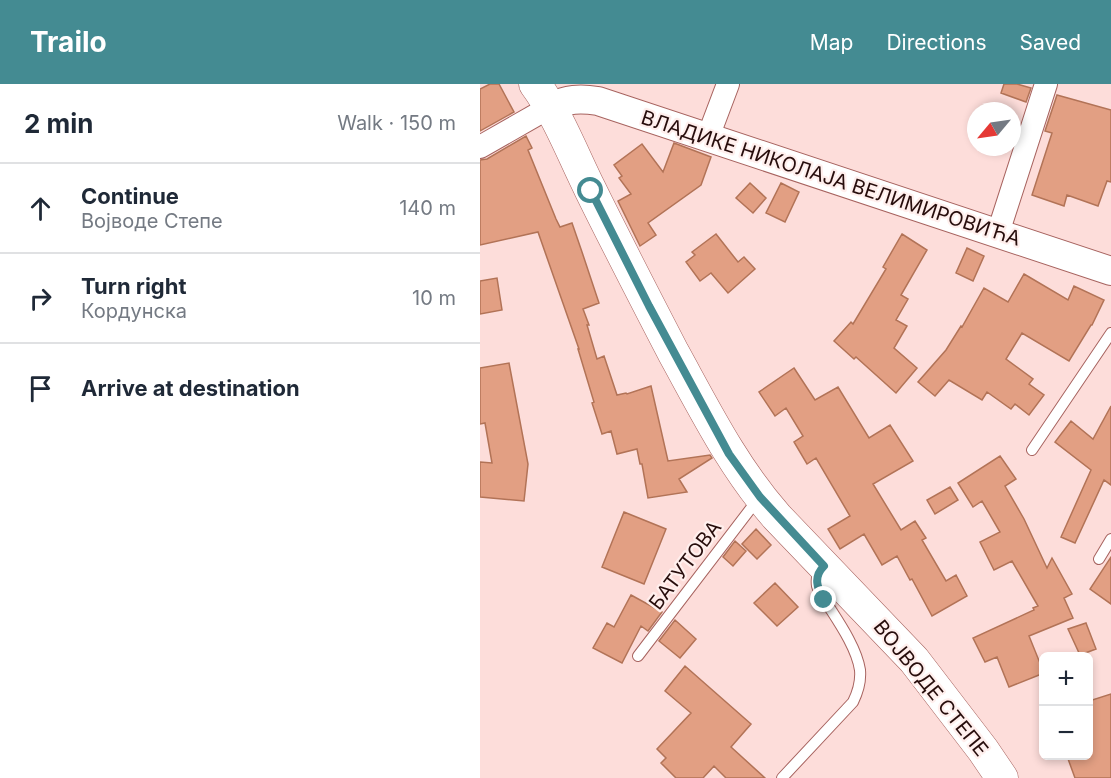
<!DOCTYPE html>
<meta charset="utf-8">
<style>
body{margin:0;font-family:Inter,sans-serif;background:#f2f2f3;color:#1f2937}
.controls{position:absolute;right:18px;bottom:18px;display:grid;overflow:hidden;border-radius:9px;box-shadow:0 3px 9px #0003}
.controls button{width:54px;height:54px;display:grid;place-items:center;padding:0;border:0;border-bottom:2px solid #e0e1e3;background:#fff;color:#1f2937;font:30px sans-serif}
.compass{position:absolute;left:487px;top:18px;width:54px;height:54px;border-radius:50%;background:#fff;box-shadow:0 3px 9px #0003;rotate:241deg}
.stop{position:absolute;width:18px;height:18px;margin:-14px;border:4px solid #448b92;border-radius:50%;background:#fff}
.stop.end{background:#448b92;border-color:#fff;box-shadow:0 2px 6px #0008}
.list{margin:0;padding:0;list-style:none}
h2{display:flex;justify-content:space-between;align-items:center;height:78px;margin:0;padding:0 24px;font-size:26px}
h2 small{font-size:20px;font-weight:400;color:#747a83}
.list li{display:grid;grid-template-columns:39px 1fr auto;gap:18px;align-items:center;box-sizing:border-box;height:90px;padding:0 24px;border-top:2px solid #e0e1e3}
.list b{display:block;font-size:22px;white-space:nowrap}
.list p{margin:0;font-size:20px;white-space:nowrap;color:#747a83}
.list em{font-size:20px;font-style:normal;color:#747a83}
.icon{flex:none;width:33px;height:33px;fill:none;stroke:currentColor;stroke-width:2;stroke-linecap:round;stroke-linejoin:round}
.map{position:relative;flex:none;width:631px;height:694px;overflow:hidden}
header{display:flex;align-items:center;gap:36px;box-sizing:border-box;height:84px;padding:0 30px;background:#448b92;color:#fff}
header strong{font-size:28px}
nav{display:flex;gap:33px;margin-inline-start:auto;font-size:21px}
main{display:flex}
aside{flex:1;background:#fff}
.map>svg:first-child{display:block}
</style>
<header>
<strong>Trailo</strong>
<nav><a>Map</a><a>Directions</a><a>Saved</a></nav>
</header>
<main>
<aside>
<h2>2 min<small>Walk · 150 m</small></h2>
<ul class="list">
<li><svg class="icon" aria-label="ahead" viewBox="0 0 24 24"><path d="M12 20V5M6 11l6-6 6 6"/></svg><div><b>Continue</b><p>Војводе Степе</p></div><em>140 m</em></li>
<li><svg class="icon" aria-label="right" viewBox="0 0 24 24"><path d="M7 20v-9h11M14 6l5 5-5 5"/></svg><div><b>Turn right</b><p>Кордунска</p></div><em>10 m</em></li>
<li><svg class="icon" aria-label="arrive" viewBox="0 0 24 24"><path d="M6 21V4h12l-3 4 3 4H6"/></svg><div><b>Arrive at destination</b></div></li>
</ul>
</aside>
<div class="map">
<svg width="631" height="694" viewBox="0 0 631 694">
<rect width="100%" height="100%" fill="#fdddda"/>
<path fill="#e29f83" stroke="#b27357" stroke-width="1.5" d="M10,0H19L34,28L0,47V5Z
M524,0H537L551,4L546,18L521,9Z
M577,11L631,26V98L627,97L618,122L587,111L584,122L552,111L572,49L565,47Z
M46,52L52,64L48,66L76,135L80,143L92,139L102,168L119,219L103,225L109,241H107L117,275L124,272L137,311L146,309L147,310L171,302L188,377L230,371L232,374L199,395L207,408L168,414L162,380H160L157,365L137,370L131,347L122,350L112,319L114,318L98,265H99L58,148L0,161V76L7,75Z
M194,59L231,73L221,101L168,139L176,151L160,162L138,117L151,110L139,94L142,92L134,81L162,60L183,88Z
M270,99L286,114L273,129L256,114Z
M301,99L319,108L305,138L286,129Z
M236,150L258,178L264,173L275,185L248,209L231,189L220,197L206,178L215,171L212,168Z
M422,150L447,166L421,211L428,215L416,236L427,242L414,264L437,284L416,309L376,273L374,275L354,257L371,238L373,240L406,185L403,183Z
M487,164L504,172L493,197L476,189Z
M544,190L588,216L594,202L624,216L612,241H611L589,277L542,249L526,275L553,295L549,300L564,311L549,331L535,320L531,325L507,308L502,316L469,296L455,312L438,298L466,266L481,242L482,243L504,204L528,218Z
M17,194L22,226L0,230V197Z
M29,279L48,380L44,417L0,413V378L12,379L5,339L0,340V284Z
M314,284L335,316L358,303L389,354L410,341L433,377L393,400L421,446L435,437L446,454L442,456L466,497L476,491L487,512L452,532L432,495L430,496L417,472L402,481L384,450L360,465L348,445L370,432L336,374L327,380L314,358L323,352L306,324L295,332L279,308Z
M631,322V401L624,396L595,459L581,453L611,386L575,358L591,337L613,355Z
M520,372L536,395L525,402L544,435L567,484L572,474L592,510L584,514L593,534L549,552L564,589L529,603L517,573L505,578L493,554L554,526L553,524L558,522L532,477L514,486L500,458L520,448L502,417L493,423L478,399Z
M470,403L478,416L455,430L447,416Z
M144,428L186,445L164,500L122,483Z
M276,445L291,461L277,475L262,460Z
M255,457L266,467L253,482L243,473Z
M631,473V520L610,505Z
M295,499L318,523L297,542L274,519Z
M151,511L182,528L168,547L161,542L142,579L113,564L127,539L134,543Z
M195,536L216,555L200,574L179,557Z
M606,539L616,565L600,571L588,545Z
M205,582L271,640L251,663L285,694H246L234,682L223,694H196L181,679L186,674L177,665L211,629L185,607Z
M631,610V694H595L587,672H609V617Z"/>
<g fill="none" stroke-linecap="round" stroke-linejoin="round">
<g stroke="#a7635f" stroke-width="12">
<path id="service" d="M552,366L631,249
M619,475L631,455
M158,572L278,415
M302,694L373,618C378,608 381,597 380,586C377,566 362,543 351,526C347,519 339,510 337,502C336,495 337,489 341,484"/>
</g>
<g stroke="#a7635f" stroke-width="24">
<path id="minor" d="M228,53L248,0
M0,63L70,23
M518,149L566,0"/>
</g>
<g stroke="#a7635f" stroke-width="30">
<path id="tertiary" d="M70,23C88,15 99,14 118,17L631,187"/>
</g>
<g stroke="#a7635f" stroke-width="33">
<path id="secondary" d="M55,0C78,31 93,71 110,105C137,160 165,214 193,268C225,326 253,383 297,433L434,576L503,666L522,694"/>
</g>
<use href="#service" stroke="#fff" stroke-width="10"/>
<use href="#minor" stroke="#fff" stroke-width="22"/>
<use href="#tertiary" stroke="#fff" stroke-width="28"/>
<use href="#secondary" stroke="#fff" stroke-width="32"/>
</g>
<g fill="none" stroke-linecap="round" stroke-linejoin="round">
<path stroke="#448b92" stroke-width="8" d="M111,107L169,222L249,370L280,413L344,482C333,493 337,504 344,516"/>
</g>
<g text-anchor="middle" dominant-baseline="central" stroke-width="4.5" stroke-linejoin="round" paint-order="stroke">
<g font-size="20" fill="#270d0c" stroke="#ffefed">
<text transform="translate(351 94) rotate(18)">ВЛАДИКЕ НИКОЛАЈА ВЕЛИМИРОВИЋА</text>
<text transform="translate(205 481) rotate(-53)">БАТУТОВА</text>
<text transform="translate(451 604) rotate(51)">ВОЈВОДЕ СТЕПЕ</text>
</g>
</g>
</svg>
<div class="controls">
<button>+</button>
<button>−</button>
</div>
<svg class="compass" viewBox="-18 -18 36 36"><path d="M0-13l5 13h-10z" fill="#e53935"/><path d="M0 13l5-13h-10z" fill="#747a83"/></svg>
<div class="stop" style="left:111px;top:107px"></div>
<div class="stop end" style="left:344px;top:516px"></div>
</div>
</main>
